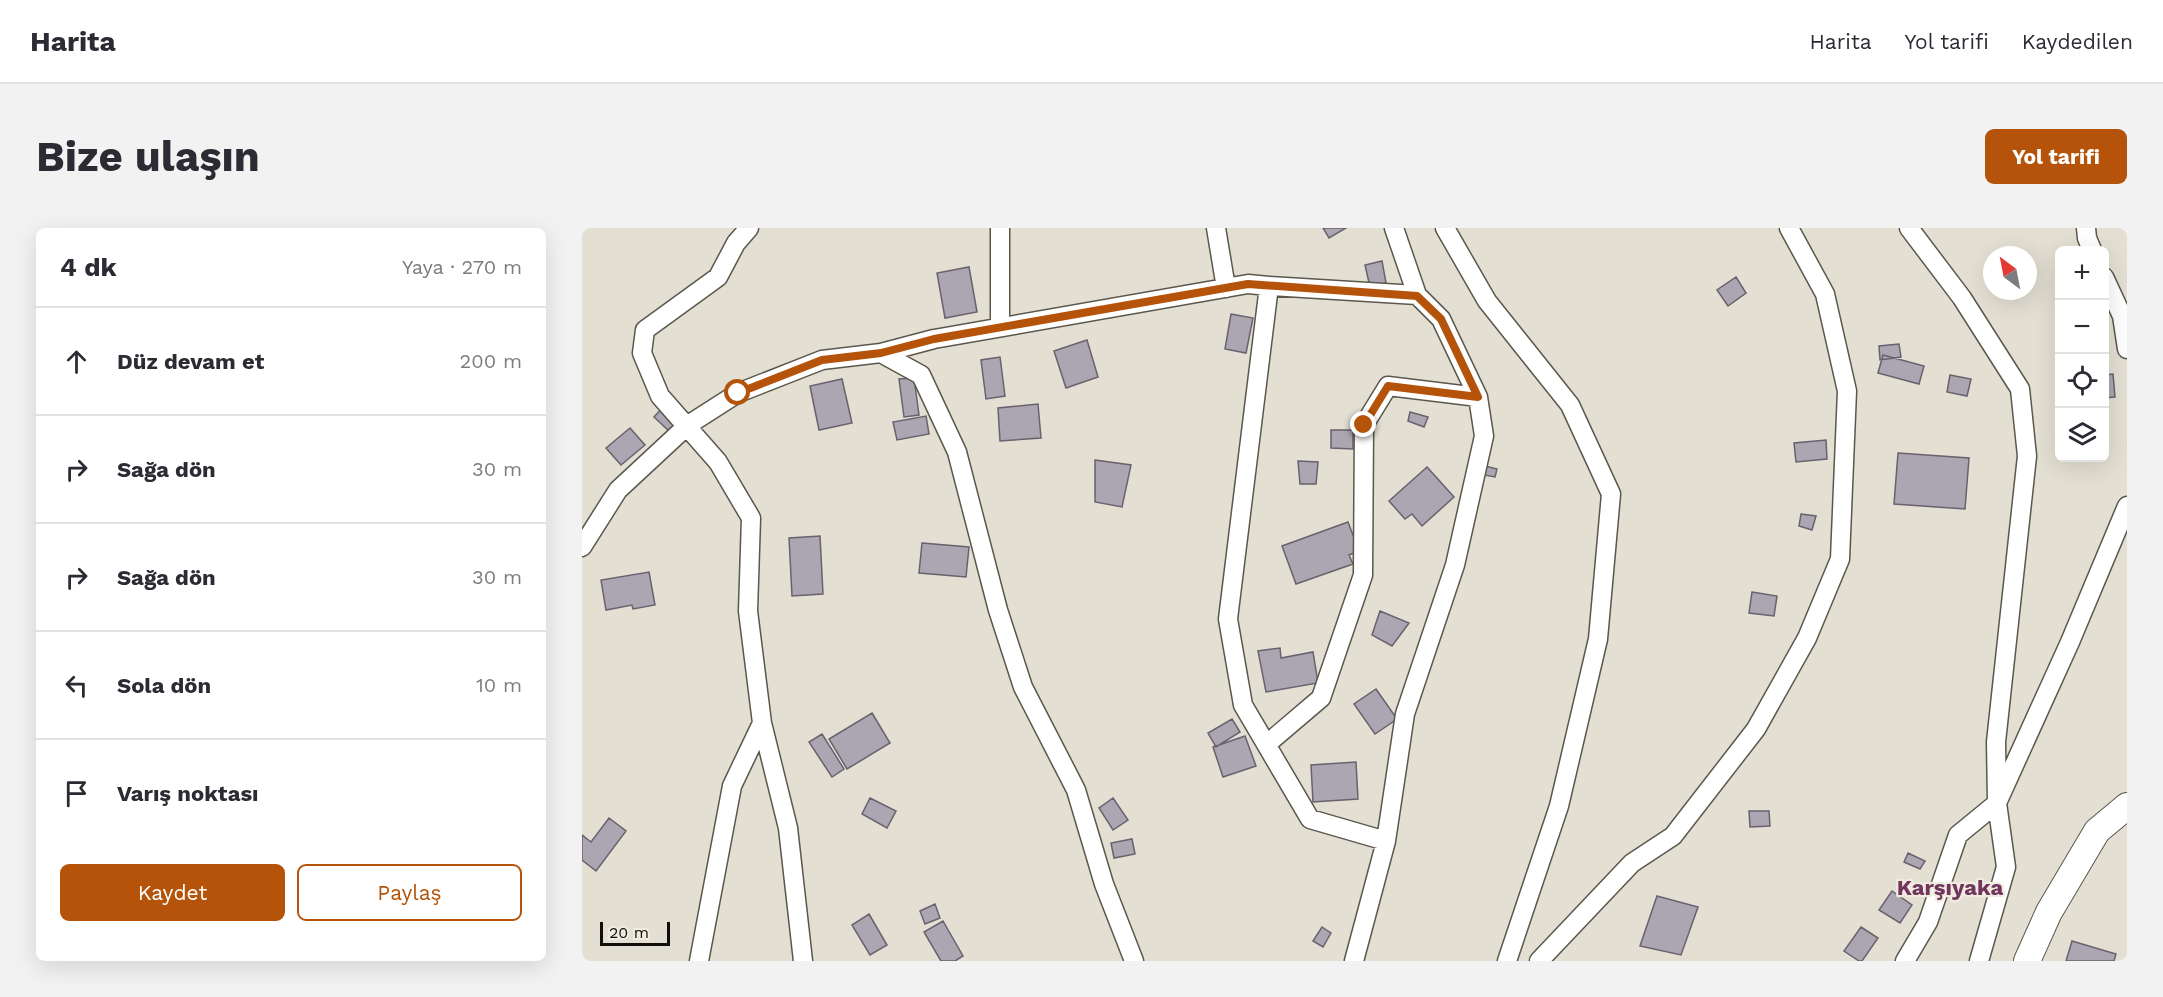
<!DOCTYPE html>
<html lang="tr">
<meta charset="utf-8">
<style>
body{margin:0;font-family:"Work Sans",sans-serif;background:#f2f2f3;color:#2b2b33}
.controls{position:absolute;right:18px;top:18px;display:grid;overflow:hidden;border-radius:9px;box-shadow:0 6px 24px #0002}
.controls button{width:54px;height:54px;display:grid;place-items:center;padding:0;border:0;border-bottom:2px solid #e1e1e2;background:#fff;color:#2b2b33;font:30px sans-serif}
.compass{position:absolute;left:1401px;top:18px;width:54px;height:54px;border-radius:50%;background:#fff;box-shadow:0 6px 24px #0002;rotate:328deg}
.scale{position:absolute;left:18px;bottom:15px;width:70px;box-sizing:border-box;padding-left:6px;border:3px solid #100f0b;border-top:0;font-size:16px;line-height:21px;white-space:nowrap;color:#100f0b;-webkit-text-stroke:4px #f0ece0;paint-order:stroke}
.stop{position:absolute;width:18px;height:18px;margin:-14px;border:4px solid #b45309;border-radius:50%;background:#fff}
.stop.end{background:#b45309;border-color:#fff;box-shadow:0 2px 6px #0008}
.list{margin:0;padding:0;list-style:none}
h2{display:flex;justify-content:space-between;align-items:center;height:78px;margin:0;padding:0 24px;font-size:26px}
h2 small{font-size:20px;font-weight:400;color:#7c7c81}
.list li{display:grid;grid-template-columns:39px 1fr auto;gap:18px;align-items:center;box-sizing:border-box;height:108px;padding:0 24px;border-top:2px solid #e1e1e2}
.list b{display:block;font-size:22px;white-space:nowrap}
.list em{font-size:20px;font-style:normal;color:#7c7c81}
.actions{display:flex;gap:12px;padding:18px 24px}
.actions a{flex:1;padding:14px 0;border:2px solid #b45309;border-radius:9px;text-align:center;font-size:21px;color:#b45309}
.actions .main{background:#b45309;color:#fff}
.icon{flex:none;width:33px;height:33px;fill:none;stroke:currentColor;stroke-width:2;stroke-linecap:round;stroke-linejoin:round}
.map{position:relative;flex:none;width:1545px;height:733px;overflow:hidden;border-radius:9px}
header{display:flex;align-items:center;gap:36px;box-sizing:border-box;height:84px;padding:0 30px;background:#fff;border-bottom:2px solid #e1e1e2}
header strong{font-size:28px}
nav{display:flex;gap:33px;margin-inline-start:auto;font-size:21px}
.intro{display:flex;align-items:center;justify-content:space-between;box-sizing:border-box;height:144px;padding:0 36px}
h1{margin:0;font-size:42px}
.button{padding:15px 27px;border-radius:9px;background:#b45309;color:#fff;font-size:21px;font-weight:700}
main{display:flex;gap:36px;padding:0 36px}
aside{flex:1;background:#fff;border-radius:9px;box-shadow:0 6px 24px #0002}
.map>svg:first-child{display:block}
</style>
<header>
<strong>Harita</strong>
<nav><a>Harita</a><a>Yol tarifi</a><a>Kaydedilen</a></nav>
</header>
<div class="intro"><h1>Bize ulaşın</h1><a class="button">Yol tarifi</a></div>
<main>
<aside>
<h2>4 dk<small>Yaya · 270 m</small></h2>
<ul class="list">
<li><svg class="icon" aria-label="ahead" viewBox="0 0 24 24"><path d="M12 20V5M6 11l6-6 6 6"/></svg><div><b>Düz devam et</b></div><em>200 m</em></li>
<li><svg class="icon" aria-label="right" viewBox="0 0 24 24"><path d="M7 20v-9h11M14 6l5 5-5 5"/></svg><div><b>Sağa dön</b></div><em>30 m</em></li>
<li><svg class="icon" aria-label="right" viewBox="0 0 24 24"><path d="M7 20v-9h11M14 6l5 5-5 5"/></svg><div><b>Sağa dön</b></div><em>30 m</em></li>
<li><svg class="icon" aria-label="left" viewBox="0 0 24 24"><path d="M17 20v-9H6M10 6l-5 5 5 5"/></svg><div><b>Sola dön</b></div><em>10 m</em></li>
<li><svg class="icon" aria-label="arrive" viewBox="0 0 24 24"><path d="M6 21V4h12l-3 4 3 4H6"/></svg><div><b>Varış noktası</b></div></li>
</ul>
<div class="actions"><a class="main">Kaydet</a><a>Paylaş</a></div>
</aside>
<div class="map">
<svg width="1545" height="733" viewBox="0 0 1545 733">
<rect width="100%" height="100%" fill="#e3dfd3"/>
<path fill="#aba6b1" stroke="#67626d" stroke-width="1.5" d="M741,0H764L747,10Z
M800,33L804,55L788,59L783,37Z
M387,39L395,84L363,90L355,45Z
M1154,49L1164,65L1146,78L1135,62Z
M649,86L671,90L664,125L643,121Z
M505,112L516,149L484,160L472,123Z
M1317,116L1319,129L1298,132L1297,118Z
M1301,127L1342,138L1337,156L1296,145Z
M418,129L423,168L404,171L399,132Z
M1531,146L1533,169L1522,170V147Z
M1368,147L1389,151L1385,168L1365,164Z
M332,150L337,187L322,189L317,151Z
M260,151L270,195L237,202L228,158Z
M456,176L459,210L418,213L416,180Z
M81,179L98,195L89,205L72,189Z
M828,184L846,189L842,199L826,193Z
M344,188L347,206L315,212L311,194Z
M48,200L63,217L39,237L24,220Z
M749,202H771V221L749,220Z
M1244,212L1245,231L1214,234L1212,215Z
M1316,225L1387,230L1383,281L1312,276Z
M513,232L549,237L540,279L513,274Z
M716,233L736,234L734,256H718Z
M903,238L915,241L913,249L902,247Z
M845,239L872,269L840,298L830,286L823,291L807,273Z
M1219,286L1234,288L1230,302L1217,298Z
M766,294L777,323L767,327L771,336L714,356L700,318Z
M238,308L241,366L210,368L207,310Z
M340,315L387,319L384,349L337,345Z
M67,344L73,377L51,381L50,377L24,382L19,352Z
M1170,364L1195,368L1192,388L1167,385Z
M798,383L827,395L810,418L790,407Z
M698,420L699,430L731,424L736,455L684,464L676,423Z
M794,461L815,491L793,506L772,476Z
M290,485L308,515L265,541L247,511Z
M650,491L658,504L634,519L626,505Z
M240,506L262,541L250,549L227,514Z
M663,508L674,538L641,549L631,519Z
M774,534L776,571L731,574L729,537Z
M288,570L314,583L305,600L280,586Z
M531,570L546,592L531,602L517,580Z
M1167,583H1187L1188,598L1168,599Z
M27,590L44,603L14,643L0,632V607L9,614Z
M550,611L553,626L532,630L529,615Z
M1326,625L1343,633L1338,641L1322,634Z
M1310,663L1330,677L1318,695L1297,682Z
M1075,668L1116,679L1099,727L1058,718Z
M353,676L358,690L343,696L338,683Z
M287,686L305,717L288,727L270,697Z
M361,693L381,728L373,733H359L342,704Z
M740,699L749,705L741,719L731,713Z
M1279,699L1296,710L1280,733H1277L1262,723Z
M1490,713L1534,726L1532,733H1484Z"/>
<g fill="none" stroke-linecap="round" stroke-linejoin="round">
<g stroke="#5a574c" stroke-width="21">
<path id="street" d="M167,0L154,15L136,49L63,102L60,125L78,168L136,234L169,290L166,383L180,495L206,600L221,733
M418,0V99
M634,0L644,60
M863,0L905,73L988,177L1029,266L1016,411L977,578L925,733
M1504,0L1505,10L1510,22
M1522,49L1540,88L1545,121
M299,125L352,111L666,56L687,58
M0,319L36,262L106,197L156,165L240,132L299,125L339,147L375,224L416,382L441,459L494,562L522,656L552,733
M685,516L739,470L781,347L782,197L806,158L896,169
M804,613L728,591L661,477L646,391L687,58L835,67
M117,733L150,558L180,495
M772,733L804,613L823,486L873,337L902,208L896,169L859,91L835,67L812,0
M957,733L1050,635L1091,608L1174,501L1225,410L1258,331L1265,163L1243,66L1207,0
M1323,733L1346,694L1376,607L1415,575L1414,514L1445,228L1438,161L1380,70L1327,0
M1397,733L1424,639L1415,575L1488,414L1545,278"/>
</g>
<g stroke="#5a574c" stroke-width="28">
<path id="secondary" d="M1445,733L1467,684L1515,603L1545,578"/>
</g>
<use href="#street" stroke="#fff" stroke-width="18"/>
<use href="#secondary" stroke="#fff" stroke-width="26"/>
</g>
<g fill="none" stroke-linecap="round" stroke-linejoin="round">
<path stroke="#b45309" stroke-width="8" d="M156,165L240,132L299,125L352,111L666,56L835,68L859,91L896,169L806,158L782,197"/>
</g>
<g text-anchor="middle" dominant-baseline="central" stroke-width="4.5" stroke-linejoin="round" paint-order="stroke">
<g font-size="22" font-weight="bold" fill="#71355e" stroke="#f0ece0">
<text x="1368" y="659">Karşıyaka</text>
</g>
</g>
</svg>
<div class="controls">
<button>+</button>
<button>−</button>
<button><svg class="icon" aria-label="locate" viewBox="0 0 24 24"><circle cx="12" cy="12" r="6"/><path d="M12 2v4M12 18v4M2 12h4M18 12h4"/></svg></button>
<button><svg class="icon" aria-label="layers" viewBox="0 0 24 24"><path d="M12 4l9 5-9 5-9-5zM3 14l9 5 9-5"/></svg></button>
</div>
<svg class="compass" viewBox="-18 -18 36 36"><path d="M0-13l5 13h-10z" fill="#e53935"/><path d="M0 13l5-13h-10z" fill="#7c7c81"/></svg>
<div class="scale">20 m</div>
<div class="stop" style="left:156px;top:165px"></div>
<div class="stop end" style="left:782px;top:197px"></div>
</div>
</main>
